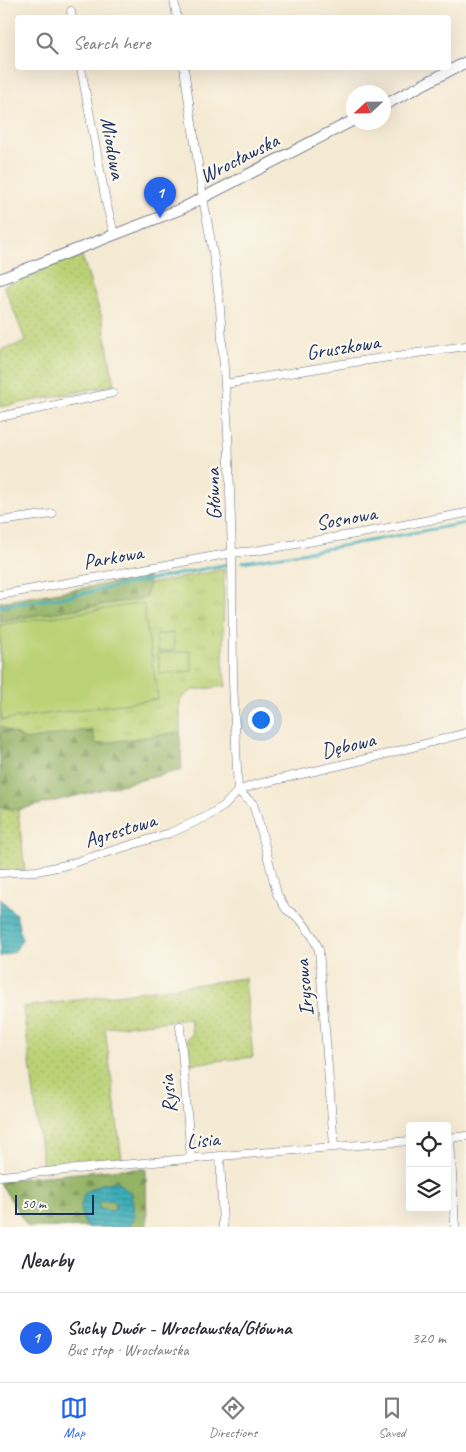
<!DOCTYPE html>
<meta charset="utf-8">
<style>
body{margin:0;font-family:Caveat,sans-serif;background:#f7f7f7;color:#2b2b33}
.controls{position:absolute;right:15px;bottom:15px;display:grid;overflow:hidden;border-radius:5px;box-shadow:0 5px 20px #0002}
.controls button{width:45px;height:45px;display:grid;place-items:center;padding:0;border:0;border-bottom:1px solid #e1e1e2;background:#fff;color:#2b2b33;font:25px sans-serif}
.compass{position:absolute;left:346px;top:85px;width:45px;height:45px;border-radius:50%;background:#fff;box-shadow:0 5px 20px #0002;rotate:248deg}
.scale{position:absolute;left:15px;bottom:12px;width:79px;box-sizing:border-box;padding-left:5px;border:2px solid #1b2f5e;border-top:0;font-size:14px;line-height:18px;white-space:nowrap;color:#1b2f5e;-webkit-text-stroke:4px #fbf7ec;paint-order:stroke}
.you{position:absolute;left:260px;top:719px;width:18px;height:18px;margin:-12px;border:4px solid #fff;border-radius:50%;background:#1a73e8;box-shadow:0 0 0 8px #1a73e833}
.badge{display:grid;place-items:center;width:32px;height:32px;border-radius:50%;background:#2563eb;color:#fff;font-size:16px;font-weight:700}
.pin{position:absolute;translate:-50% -41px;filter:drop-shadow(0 1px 2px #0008)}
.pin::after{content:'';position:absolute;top:26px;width:18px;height:15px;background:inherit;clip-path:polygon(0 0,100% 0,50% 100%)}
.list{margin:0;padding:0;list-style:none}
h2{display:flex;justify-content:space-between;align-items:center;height:65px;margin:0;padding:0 20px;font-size:21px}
h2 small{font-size:16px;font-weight:400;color:#7c7c81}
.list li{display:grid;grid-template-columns:32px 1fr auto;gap:15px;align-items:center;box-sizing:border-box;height:90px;padding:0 20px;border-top:1px solid #e1e1e2}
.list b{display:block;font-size:19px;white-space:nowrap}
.list p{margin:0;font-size:16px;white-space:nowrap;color:#7c7c81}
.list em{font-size:16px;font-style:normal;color:#7c7c81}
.icon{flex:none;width:28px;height:28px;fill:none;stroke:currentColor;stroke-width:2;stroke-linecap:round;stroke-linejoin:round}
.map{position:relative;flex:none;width:466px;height:1227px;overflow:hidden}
.search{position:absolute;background:#fff;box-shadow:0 5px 20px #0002;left:15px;right:15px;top:15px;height:55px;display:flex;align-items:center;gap:12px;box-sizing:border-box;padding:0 18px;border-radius:5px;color:#7c7c81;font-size:19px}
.sheet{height:155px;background:#fff}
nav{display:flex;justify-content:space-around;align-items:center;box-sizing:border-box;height:70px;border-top:1px solid #e1e1e2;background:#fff;font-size:14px;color:#7c7c81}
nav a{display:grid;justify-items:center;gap:2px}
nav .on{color:#2563eb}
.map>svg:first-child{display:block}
</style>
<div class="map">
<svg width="466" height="1227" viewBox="0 0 466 1227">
<defs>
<pattern id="grass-dots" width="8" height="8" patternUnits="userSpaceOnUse" patternTransform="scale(1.25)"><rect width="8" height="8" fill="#bbd175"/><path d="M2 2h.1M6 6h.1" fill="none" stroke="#a0b468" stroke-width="1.8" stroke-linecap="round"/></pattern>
<pattern id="forest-firs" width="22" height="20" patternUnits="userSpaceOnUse" patternTransform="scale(1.25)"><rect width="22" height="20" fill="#94b366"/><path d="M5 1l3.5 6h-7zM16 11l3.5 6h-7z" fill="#789257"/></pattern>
<pattern id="park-tufts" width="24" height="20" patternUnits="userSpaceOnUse" patternTransform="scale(1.25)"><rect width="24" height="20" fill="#bbd175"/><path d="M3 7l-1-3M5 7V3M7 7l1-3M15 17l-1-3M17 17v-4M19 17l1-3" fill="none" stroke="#a0b468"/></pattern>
<pattern id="water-rules" width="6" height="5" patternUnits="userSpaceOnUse" patternTransform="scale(1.25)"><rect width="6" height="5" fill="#3daeb7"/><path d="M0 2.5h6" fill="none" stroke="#328e98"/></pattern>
</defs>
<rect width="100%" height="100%" fill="#fbf7ec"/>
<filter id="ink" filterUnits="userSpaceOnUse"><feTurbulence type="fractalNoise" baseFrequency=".02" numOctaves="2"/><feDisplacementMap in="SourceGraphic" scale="10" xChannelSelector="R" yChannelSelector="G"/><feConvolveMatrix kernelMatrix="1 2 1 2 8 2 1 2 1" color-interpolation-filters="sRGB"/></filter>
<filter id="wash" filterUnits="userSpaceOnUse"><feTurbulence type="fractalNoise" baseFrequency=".0096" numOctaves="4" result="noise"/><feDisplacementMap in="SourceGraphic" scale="20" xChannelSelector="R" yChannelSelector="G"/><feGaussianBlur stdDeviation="1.12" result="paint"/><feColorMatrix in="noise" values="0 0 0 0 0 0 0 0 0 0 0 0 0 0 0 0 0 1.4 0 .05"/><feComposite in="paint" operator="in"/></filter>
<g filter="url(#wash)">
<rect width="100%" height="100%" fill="#f5ead3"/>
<path fill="url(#grass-dots)" stroke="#6b806a" d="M81,253L103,321L114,385L0,407V350L26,342L4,286Z
M0,807L18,810L25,871L0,873Z
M245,978L253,1057L190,1064L187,1039L192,1034L190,1019L105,1028L122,1160L43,1167L23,1007Z"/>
<path fill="url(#forest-firs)" stroke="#587162" d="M148,577L149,584L146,598L0,621V602Z
M0,726L26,740L92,729L96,744L180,732L182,770L18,810L0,807Z
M123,1169H146L147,1227H28L0,1183V1180Z"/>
<path fill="url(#park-tufts)" stroke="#6b806a" d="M224,569L223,669L226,686L193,690L180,699V732L96,744L92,729L26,740L0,726V621L146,598L149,584Z"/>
<path fill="#bbd175" stroke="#6b806a" d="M143,603L158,699L2,720L0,707V625Z
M173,633L175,650L158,652L156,635Z
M190,651L192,671L160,674L158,654Z"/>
<path fill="url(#water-rules)" stroke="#2c6e8a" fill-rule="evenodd" d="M0,898L16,914L22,940L15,951L0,957Z
M117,1181L131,1194L135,1216L129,1227H87C79,1213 79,1207 85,1192L102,1184ZM112,1200L116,1203V1208L112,1211L100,1209L98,1204L100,1201Z"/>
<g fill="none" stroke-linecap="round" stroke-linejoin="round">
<path stroke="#3daeb7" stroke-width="3" d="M243,562L320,550L466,523
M0,606L65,597L228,564"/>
</g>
</g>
<g filter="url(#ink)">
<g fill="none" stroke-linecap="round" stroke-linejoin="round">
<g stroke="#677087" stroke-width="9">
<path id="minor" d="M174,0L177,18
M71,11L72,18
M81,68L106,202L114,234
M184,68L203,198L215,264L220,308L228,432L232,553L233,681L238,791
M225,384L348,363L466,346
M0,417L112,393
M0,521L52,514
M0,595L232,553L255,551L367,532L466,513
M238,791L253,804L262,834L277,894L286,909L300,919L313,937L319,950L334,1146
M0,873L37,871L66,865L170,833L206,817L224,806L238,791L254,785L375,757L466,733
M180,1026L191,1159
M447,1138L466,1136
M450,1138L455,1227
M220,1156L223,1227
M0,1176L220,1156L410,1141"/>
</g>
<g stroke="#677087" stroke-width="12">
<path id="tertiary" d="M384,105L466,62
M0,279L181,209L354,120"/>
</g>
<use href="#minor" stroke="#fff" stroke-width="8"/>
<use href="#tertiary" stroke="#fff" stroke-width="10"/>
</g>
</g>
<g text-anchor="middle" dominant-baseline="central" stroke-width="4.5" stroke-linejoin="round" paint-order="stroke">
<g font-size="21" fill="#1b2f5e" stroke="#fbf7ec">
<text transform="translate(113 148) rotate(80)">Miodowa</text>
<text transform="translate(239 158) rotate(-27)">Wrocławska</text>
<text transform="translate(343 347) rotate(-9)">Gruszkowa</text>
<text transform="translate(213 494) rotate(-92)">Główna</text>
<text transform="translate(346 518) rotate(-10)">Sosnowa</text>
<text transform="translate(113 557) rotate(-10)">Parkowa</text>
<text transform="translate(348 745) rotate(-13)">Dębowa</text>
<text transform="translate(120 830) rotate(-17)">Agrestowa</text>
<text transform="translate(304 988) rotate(-95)">Irysowa</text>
<text transform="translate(168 1094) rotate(-95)">Rysia</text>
<text transform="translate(203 1140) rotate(-5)">Lisia</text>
</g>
</g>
</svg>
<div class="controls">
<button><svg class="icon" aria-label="locate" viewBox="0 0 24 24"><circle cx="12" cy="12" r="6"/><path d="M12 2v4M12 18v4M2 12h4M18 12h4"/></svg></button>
<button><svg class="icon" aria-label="layers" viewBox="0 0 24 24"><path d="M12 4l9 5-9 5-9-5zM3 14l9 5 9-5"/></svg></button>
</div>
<svg class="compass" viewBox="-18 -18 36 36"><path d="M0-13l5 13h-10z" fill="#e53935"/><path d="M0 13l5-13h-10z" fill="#7c7c81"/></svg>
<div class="scale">50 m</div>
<div class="you"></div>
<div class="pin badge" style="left:160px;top:218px">1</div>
<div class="search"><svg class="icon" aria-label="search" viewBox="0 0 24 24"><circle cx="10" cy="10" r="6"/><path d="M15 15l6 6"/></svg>Search here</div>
</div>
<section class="sheet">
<h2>Nearby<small></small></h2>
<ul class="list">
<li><span class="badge">1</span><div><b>Suchy Dwór - Wrocławska/Główna</b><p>Bus stop · Wrocławska</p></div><em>320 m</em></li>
</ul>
</section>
<nav>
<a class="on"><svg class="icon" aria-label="map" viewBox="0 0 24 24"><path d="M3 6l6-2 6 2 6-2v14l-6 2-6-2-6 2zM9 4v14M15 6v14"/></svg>Map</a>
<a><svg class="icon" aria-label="directions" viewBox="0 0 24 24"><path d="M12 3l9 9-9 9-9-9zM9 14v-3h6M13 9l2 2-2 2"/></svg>Directions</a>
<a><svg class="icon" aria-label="saved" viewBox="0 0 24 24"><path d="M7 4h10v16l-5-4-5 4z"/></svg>Saved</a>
</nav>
